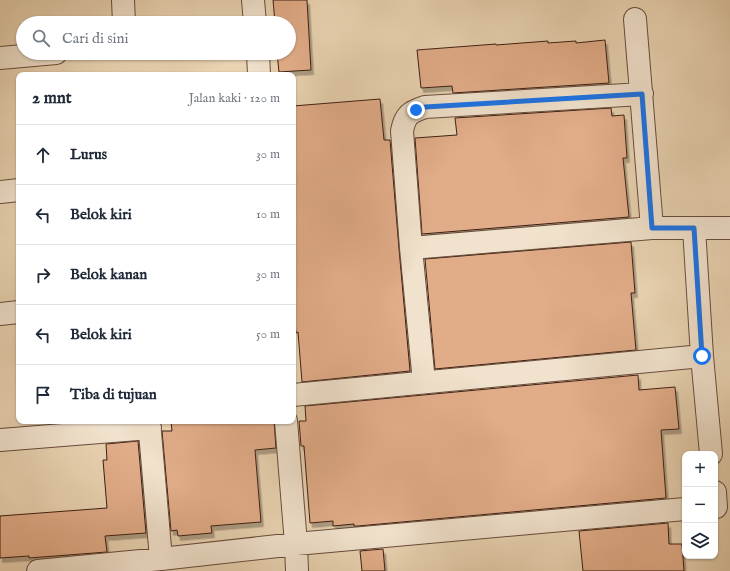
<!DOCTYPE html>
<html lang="id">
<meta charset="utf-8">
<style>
body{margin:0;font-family:"IM FELL English",serif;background:#f2f2f3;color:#1f2937}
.controls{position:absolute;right:12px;bottom:12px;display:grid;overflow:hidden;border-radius:8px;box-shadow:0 1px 3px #0004}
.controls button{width:36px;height:36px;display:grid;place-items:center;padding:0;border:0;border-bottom:1px solid #e0e1e3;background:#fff;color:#1f2937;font:20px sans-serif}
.stop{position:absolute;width:12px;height:12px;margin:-9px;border:3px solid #1a73e8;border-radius:50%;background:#fff}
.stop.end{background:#1a73e8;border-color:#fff;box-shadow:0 1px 4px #0008}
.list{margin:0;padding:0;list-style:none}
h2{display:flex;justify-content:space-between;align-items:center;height:52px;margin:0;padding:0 16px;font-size:17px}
h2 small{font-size:13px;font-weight:400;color:#747a83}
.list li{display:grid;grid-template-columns:26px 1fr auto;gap:12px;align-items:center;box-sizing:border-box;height:60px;padding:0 16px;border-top:1px solid #e0e1e3}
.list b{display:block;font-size:15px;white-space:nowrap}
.list em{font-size:13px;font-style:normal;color:#747a83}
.icon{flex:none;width:22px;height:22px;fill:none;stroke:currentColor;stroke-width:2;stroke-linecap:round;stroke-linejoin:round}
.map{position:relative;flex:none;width:730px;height:571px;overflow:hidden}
.search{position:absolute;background:#fff;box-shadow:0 1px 3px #0004;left:16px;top:16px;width:280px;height:44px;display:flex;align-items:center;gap:10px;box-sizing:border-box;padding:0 14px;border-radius:22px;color:#747a83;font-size:15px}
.panel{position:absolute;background:#fff;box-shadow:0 1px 3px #0004;left:16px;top:72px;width:280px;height:352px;border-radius:8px}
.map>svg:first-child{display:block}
</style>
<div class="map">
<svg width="730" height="571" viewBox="0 0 730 571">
<defs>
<filter id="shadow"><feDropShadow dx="2.5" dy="4.5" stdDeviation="0" flood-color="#0004"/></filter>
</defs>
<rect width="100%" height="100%" fill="#e9d3b2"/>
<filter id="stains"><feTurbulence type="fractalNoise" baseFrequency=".005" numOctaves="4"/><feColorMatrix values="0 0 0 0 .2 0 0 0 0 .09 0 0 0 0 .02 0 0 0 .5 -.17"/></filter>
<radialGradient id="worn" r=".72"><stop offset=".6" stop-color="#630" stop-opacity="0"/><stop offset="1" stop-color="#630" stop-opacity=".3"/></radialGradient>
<path fill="#e1ac88" stroke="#3d1f13" filter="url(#shadow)" d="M273,0H307L311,70L279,72L277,53H289V23H275Z
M605,40L609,83L453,93L452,86L421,88L417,50L496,44V45L548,41V43L576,41V43Z
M380,99L384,140H390L399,249L410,371L302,382L298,332L296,333L293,304V106Z
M611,108L612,116L624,115L627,158H623L629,217L422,234L415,138L457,135L455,118Z
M631,242L635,293H631L636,350L435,369L425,259Z
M638,375L639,390L675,387L679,429L661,430L666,498L358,526H354V524L333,526V521L310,523L304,446H301L299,421H306L305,406Z
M171,421H274L276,448L255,450L261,522L211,526L212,533L178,536L177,530L171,531L162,431H172Z
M138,441L146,533L105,536L107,552L29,558V556L0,558V516L107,508L103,460H107L106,444Z
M668,523L669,544H682L684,571H583L579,531Z
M383,549L385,571H362L360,551Z"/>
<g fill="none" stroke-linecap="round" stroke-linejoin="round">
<g stroke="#684c3b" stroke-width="24">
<path id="minor" d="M123,0L124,23
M253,0L255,23
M258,53L259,75
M0,58L56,53
M0,192L19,190
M652,228H694L702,356L711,454
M694,228H730
M411,248L652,228L635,19
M0,314L19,312
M424,382L411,248L402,131C405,115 410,112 425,107L642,94
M293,395L702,356
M149,421L161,559
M286,421L296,544L297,571
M0,440L150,428
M715,492L716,507
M38,571L161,559L296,544L685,509"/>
</g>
<use href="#minor" stroke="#f1e2cd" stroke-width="22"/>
</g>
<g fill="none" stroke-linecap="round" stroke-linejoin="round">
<path stroke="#1a73e8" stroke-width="5" d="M416,110L425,107L642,94L652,228H694L702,356"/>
</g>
<rect width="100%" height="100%" filter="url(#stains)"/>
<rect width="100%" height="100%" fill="url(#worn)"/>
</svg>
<div class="controls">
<button>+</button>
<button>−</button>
<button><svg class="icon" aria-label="layers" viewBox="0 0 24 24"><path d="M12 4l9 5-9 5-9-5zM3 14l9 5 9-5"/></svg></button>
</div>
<div class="stop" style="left:702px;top:356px"></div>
<div class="stop end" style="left:416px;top:110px"></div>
<div class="search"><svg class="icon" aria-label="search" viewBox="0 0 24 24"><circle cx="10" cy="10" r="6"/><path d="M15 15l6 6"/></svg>Cari di sini</div>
<section class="panel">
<h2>2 mnt<small>Jalan kaki · 120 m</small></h2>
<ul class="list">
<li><svg class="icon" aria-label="ahead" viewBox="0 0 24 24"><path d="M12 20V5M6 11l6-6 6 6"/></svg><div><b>Lurus</b></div><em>30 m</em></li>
<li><svg class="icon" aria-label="left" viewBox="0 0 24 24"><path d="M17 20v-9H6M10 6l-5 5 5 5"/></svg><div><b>Belok kiri</b></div><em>10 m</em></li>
<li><svg class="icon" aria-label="right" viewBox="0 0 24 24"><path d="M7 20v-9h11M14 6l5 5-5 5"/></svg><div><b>Belok kanan</b></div><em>30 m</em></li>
<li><svg class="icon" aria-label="left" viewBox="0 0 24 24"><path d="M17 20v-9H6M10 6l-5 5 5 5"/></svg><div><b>Belok kiri</b></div><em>50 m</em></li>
<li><svg class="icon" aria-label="arrive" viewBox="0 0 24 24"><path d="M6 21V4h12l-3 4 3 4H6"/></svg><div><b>Tiba di tujuan</b></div></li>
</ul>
</section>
</div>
